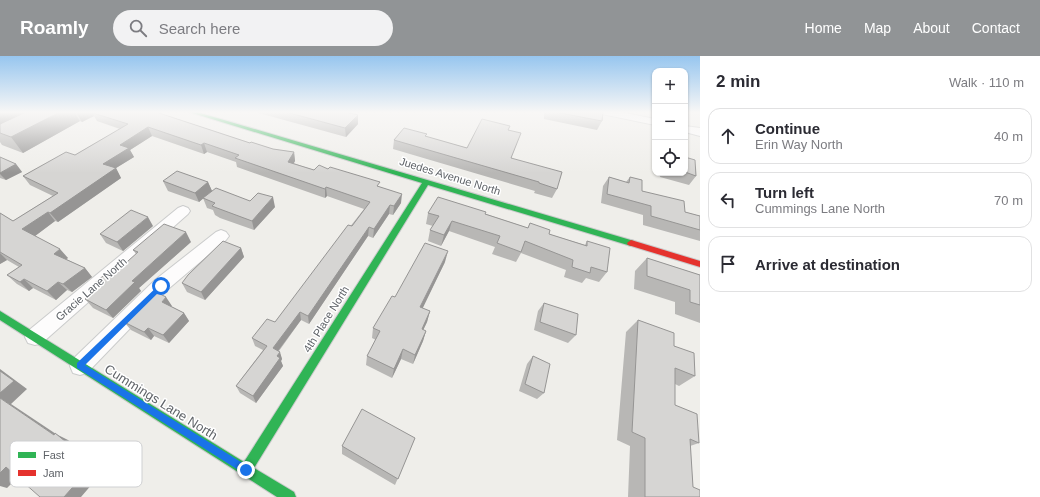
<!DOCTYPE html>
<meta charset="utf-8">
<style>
body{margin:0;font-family:Helvetica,sans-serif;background:#f2f2f3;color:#2b2b33}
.controls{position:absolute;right:12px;top:12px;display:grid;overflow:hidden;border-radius:8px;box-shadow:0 1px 3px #0004}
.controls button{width:36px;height:36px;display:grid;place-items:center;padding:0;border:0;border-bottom:1px solid #e1e1e2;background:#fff;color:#2b2b33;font:20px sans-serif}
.stop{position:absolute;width:12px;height:12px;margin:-9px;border:3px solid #1a73e8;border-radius:50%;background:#fff}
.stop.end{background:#1a73e8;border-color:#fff;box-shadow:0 1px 4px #0008}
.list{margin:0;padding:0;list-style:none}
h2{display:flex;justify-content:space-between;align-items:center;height:52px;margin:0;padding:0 16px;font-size:17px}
h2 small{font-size:13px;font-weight:400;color:#7c7c81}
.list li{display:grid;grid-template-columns:26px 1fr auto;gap:12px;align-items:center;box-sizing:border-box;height:56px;margin:0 8px 8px;padding:0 8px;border:1px solid #e1e1e2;border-radius:12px}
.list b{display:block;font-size:15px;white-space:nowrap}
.list p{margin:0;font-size:13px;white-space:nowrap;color:#7c7c81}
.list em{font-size:13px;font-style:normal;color:#7c7c81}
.icon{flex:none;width:22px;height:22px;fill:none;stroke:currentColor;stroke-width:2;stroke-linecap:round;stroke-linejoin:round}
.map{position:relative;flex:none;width:700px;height:441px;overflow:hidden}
header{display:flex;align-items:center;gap:24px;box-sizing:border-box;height:56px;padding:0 20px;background:#919496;color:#fff}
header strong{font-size:19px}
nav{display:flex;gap:22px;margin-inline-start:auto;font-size:14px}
.search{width:280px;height:36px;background:#f2f2f3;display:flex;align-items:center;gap:10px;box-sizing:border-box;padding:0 14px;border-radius:22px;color:#7c7c81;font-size:15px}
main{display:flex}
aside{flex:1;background:#fff}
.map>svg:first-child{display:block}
</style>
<header>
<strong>Roamly</strong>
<div class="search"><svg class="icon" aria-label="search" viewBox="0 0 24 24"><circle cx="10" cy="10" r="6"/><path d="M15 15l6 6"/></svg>Search here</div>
<nav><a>Home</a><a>Map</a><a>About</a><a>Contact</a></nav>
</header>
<main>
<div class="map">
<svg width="700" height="441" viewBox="0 0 700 441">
<rect width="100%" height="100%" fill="#efeeea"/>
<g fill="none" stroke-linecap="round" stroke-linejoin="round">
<g stroke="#cbcccc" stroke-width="2">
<path id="street" d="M601,56H620L655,63V69L602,58Z
M685,70L700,72V80L685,76Z
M183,150L188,152L190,155L188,158L42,287L35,289L28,287L25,281L28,275L178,152Z
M221,174L226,176L229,180L226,184L167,234L87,317L80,319L73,317L70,310L73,303L155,224L216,176Z"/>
</g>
<g stroke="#cacacb" stroke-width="2">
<path id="fast" d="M189,56H197L634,185L635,187L631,190L428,129L254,412L294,436L296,441H277L0,264V255L244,406L422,127Z"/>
</g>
<g stroke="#cacacb" stroke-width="2">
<path id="jam" d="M631,184L700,205V211L628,189L627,187Z"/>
</g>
<use href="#street" fill="#fdfcfc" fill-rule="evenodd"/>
<use href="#fast" fill="#30b455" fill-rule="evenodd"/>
<use href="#jam" fill="#e5322d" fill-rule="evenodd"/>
</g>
<path fill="#b8b7b5" d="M0,56H156L250,87L273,93L294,96L295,105L293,107L314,114L380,131L401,147L393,159L389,158L373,182L368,180L309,268L301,264L279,295L282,303L281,305L283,310L256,347L240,337L236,330L263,294L255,290L252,282L275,266L364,153L327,140L325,142L237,111L236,106L207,96L204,98L152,80L130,94L134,101L116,112L121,122L58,166L55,165L35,180L68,202L66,203L85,212L92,221L72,236L67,234L56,244L33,232L29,235L17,228L7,219L19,211L7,204L0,208V157L13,165L53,140L30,129L23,120L75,99L120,73L97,65L94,60L82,66L80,65L23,97L2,89L0,86Z
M255,56H345L358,68L346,81Z
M544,56H603L602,65L597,74L544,63Z
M509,74L512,102L557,133L552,142L534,137L535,135L393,93L394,84L426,81L467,92Z
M0,101L16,108L22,116L6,124L0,122Z
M685,101L696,120L689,129L660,121L661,117H685Z
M609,121L626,126L630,121L642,135L685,156L700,160V185L643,169V159L601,147L603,130Z
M163,125L208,126L212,135L199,146L168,135Z
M203,142L250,145L275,151L254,174L220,162L215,159L213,154L207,152Z
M428,157L486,158L528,172L530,167L549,178L585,189L587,185L607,216L599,226L586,222L582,227L564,221L566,214L521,197L516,206L492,198L495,191L449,175L441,190L428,185L430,174L433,170L426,168Z
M153,170L123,195L106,187L100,178Z
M191,186L139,232L141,235L113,262L93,252L85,243L95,234L91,230L108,223L136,198L133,194Z
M241,192L244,201L205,244L187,236L182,227Z
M647,202L700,219V267L675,258V246L634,233L635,215Z
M445,206L422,252L430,255L427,266L423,274L426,275L423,285L413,308L401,303L392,322L366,309L367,300L376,284L372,282L373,272L395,241Z
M544,247L576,279L568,287L534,274L538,255Z
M171,250L184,257L189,265L169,287L154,280L151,284L131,274L124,266L172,250Z
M638,264L674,290L695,320L679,330L675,328V349L699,387L690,390L693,431L700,441H628L630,390L617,384L626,276Z
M533,300L544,337L537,343L519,335L527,308Z
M415,382L395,429L342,398V390Z"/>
<path fill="#969594" d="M2,56H46L0,77V57Z
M60,56H74L80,65L23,97L11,81Z
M76,56H102L93,57L94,60L82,66Z
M358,59V68L346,81L345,72Z
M148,71L152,80L130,94L134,101L116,112L121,122L58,166L50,157L103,108L120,89Z
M204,87L207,96L204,98L201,89Z
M294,96L295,105L290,115L288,106Z
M16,108L22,116L6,124L0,118V117Z
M208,126L212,135L199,146L195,137Z
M326,131L327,140L325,142V133Z
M402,138L401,147L393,159L394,150Z
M273,141L275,151L254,174L252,165Z
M390,149L389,158L373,182L374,173Z
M48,156L55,165L31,183L22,173Z
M148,161L153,170L123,195L117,186Z
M452,165L449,175L441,190L444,179Z
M369,171L368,180L309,268L308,260Z
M186,176L191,186L139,232L141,235L113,262L106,254L132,225Z
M241,192L244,201L205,244L201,236Z
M60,193L68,202L62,206L54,198Z
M448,195L445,206L418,262L420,251Z
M0,197L7,204L0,208Z
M85,212L92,221L72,236L63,228Z
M24,223L33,232L29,235L20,226Z
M58,226L67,234L56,244L47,235Z
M166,241L172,250L167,254L162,246Z
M430,255L427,266L419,283L422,273Z
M300,256L301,264L275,299L273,292Z
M184,257L189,265L169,287L163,279Z
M148,272L154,280L151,284L144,276Z
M426,275L423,285L413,308L415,299Z
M403,293L401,303L392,322L394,313Z
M280,296L282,303L281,305L283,310L256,347L253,340L277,300Z
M0,313L27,333L11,348L56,378L68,384L84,396L77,403L99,420L81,441H64V397L54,379L0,342Z
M6,411L22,417L7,432L0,430V417Z"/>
<path fill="#d6d5d3" stroke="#969594" d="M26,56H60L11,81L0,77V68Z
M95,56H156L250,87L251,86L273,93L294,96L288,106L314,114L319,109L328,113L330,111L380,126L377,130L402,138L394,150L390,149L374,173L369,171L308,260L300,256L273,292L280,296L277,300L280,302L253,340L236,330L267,290L252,282L267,263L275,266L348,169L352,170L370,146L326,131L325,133L235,102L239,99L204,87L201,89L148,71L120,89L129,92L103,108L116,112L50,157L48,156L22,173L60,193L54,198L85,212L63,228L58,226L47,235L24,223L20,226L7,219L22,209L0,196V157L13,165L58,137L23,120L66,96L75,99L128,68L93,57Z
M286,56H345L358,59L345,72Z
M555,56H603L602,65Z
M482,63L510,70L508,74L521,77L511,102L562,116L557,133L539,127V126L394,84L404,72L427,78L425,80L467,92Z
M0,101L16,108L0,117Z
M685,101L695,104L696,120L685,116Z
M177,115L208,126L195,137L163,125Z
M609,121L629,127L630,121L642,124V135L684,145L685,156L700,160V174L651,160V150L607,138Z
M216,132L250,145L258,137L273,141L252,165L217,152L212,150L215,147L203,142Z
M438,141L486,156L485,158L528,172L530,167L550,174L549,178L587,190V185L610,192L607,216L591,211L590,217L572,211L573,204L525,185L521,196L497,187L500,180L452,165L444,179L430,174L439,160L428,157Z
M131,154L148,161L117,186L100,178Z
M164,168L186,176L132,225L135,226L106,254L85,243L97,233L91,230L103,220L108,223L138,196L133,194Z
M223,185L241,192L201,236L182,227L188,219Z
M425,187L448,195L420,251L430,255L422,273L426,275L415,299L403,293L394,313L367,300L380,275L373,272L392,240L395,241Z
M647,202L700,219V249L690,246V234L647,220Z
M154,235L166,241L162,246L184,257L163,279L148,272L144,276L124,266Z
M544,247L578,258L576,279L540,266Z
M638,264L674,277V290L694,297L695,320L675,312V349L697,358L699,387L690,383L693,431L700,434V441H645V382L632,376Z
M533,300L550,308L544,337L525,328Z
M0,315L14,325L0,337Z
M0,342L54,379L55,377L71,390L64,397L87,415L64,441H40L6,411L0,417Z
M362,353L415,382L398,423L342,390Z"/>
<linearGradient id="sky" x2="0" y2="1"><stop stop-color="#97c6ef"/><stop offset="0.48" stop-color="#f8f7f6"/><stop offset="1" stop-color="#f8f7f6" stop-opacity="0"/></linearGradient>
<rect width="700" height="117" fill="url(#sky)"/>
<path fill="#1a73e8" d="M161,227L164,228V231L85,309L249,411V417H243L77,312V307Z"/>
<g text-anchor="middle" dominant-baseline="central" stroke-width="3" stroke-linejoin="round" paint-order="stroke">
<g font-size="11" fill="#5f6368" stroke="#fff">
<text transform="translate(450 120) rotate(17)">Juedes Avenue North</text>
<text transform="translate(91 233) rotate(-41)">Gracie Lane North</text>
<text transform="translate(326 263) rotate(-58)">4th Place North</text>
</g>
<g font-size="13" fill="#5f6368" stroke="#fff">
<text transform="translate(161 346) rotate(32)">Cummings Lane North</text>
</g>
</g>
<rect x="10" y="385" width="132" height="46" rx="6" fill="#fff" stroke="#cfd0d2" stroke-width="1"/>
<rect x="18" y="396" width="18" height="6" fill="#30b455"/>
<rect x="18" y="414" width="18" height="6" fill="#e5322d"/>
<g font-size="11" fill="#5f6368">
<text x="43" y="403">Fast</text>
<text x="43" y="421">Jam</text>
</g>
</svg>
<div class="controls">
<button>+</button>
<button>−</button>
<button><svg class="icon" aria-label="locate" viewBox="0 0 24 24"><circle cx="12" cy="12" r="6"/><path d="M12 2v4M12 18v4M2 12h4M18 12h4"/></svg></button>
</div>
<div class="stop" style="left:161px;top:230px"></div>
<div class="stop end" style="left:246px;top:414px"></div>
</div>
<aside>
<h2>2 min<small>Walk · 110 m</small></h2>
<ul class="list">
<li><svg class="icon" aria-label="ahead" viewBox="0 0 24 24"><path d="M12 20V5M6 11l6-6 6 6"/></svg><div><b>Continue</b><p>Erin Way North</p></div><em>40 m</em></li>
<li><svg class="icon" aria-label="left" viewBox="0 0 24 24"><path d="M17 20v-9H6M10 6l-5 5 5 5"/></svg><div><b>Turn left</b><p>Cummings Lane North</p></div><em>70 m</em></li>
<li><svg class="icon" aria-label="arrive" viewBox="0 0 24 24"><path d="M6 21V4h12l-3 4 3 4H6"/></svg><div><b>Arrive at destination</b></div></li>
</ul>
</aside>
</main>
